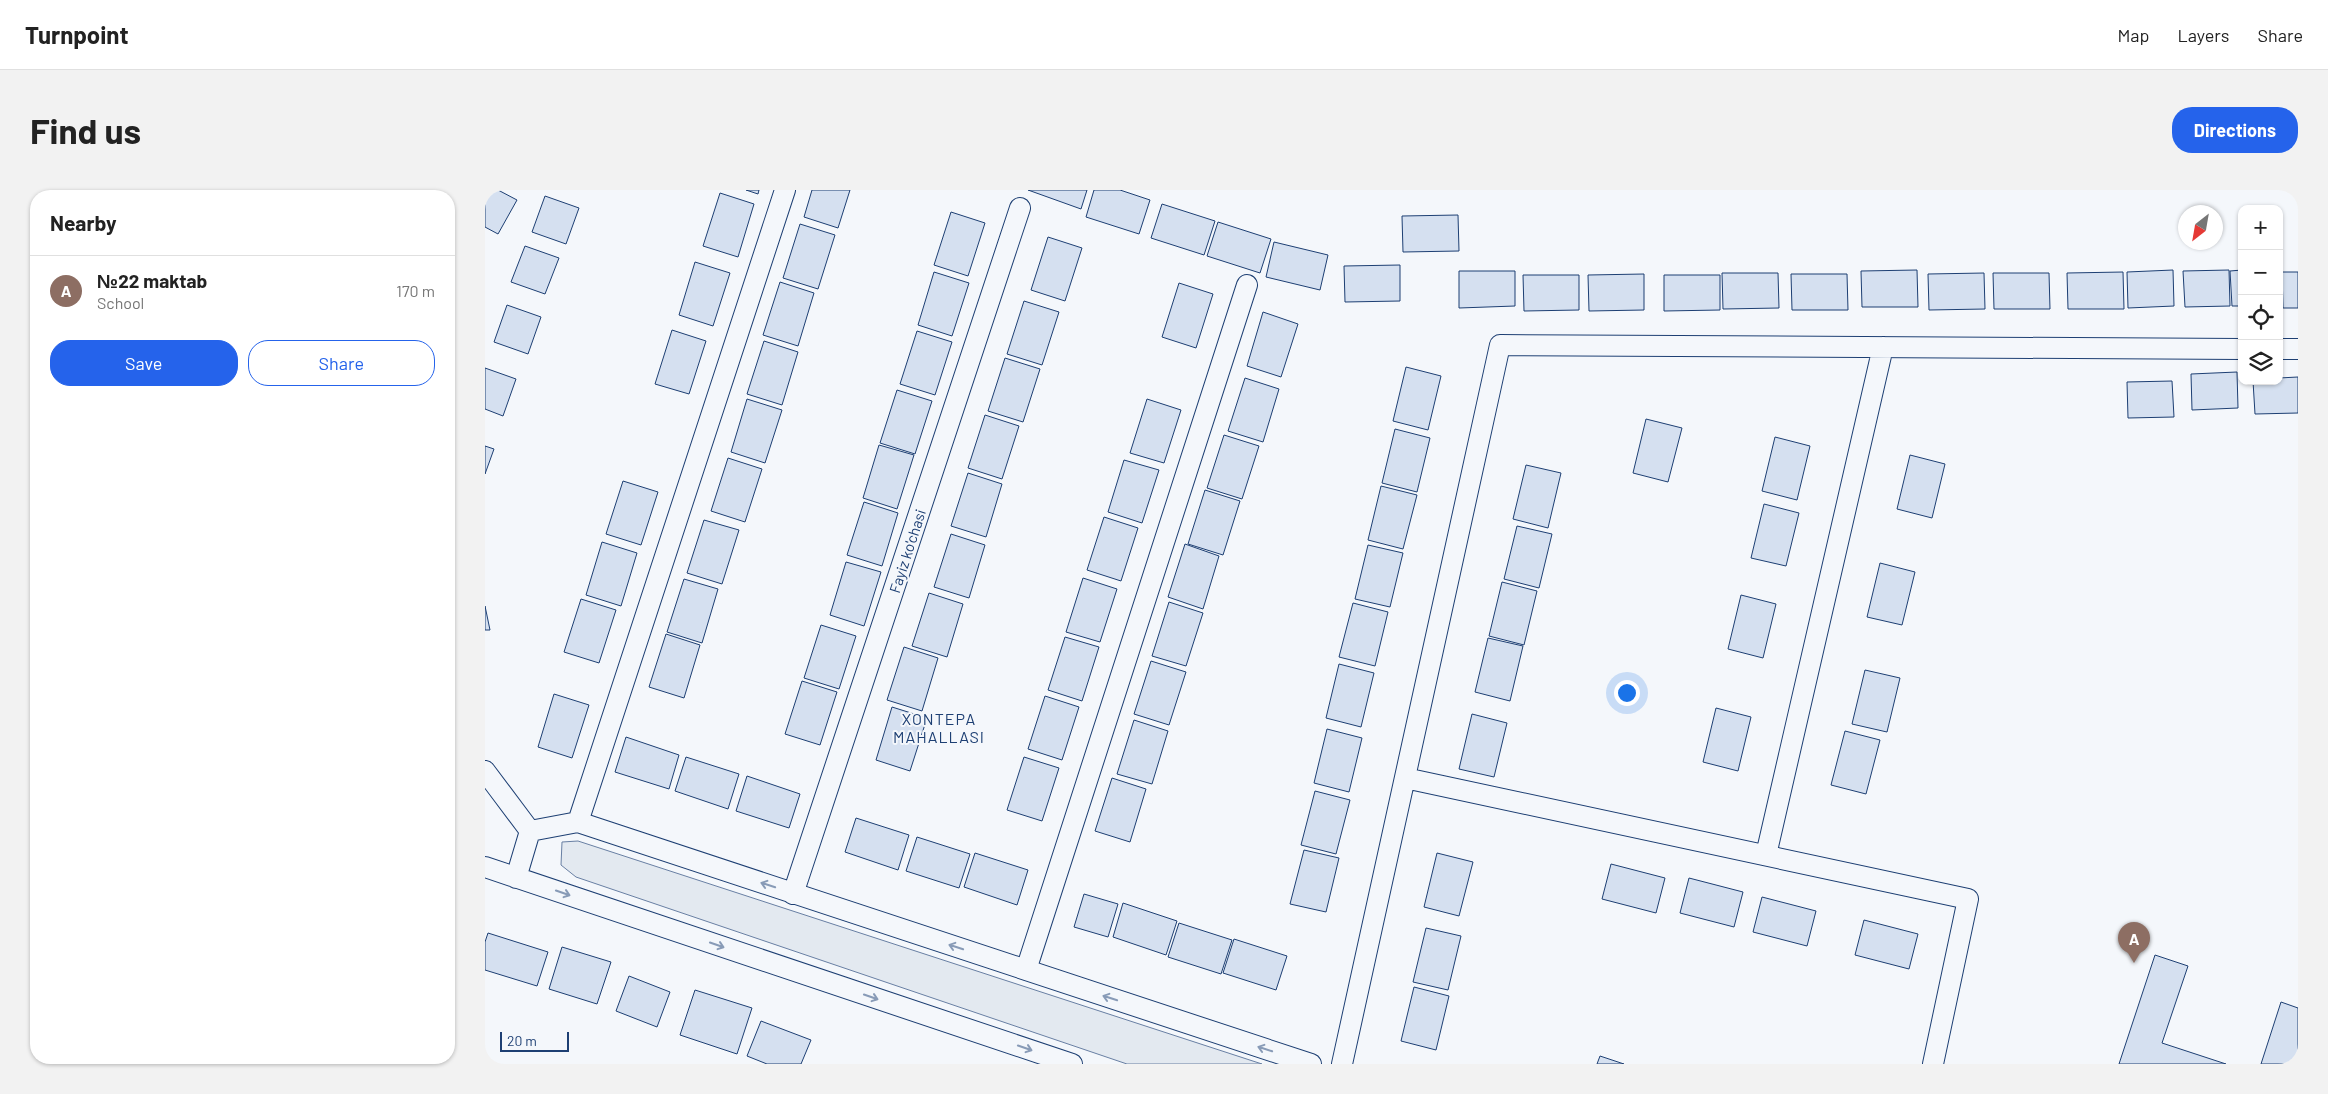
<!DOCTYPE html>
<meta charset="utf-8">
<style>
body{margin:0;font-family:Barlow,sans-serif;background:#f2f2f2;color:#222}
.controls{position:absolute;right:15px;top:15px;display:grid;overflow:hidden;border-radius:10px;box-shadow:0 1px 4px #0004}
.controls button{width:45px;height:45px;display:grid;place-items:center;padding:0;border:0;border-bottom:1px solid #e0e0e0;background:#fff;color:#222;font:25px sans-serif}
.compass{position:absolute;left:1693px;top:15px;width:45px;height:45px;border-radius:50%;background:#fff;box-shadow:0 1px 4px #0004;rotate:211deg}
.scale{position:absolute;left:15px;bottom:12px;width:69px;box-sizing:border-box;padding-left:5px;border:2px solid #1d3f73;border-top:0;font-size:14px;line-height:18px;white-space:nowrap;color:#1d3f73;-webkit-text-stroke:4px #f4f7fb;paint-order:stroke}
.you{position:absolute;left:1141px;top:502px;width:18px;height:18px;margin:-12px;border:4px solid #fff;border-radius:50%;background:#1a73e8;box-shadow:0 0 0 8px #1a73e833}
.badge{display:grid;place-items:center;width:32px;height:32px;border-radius:50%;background:#2563eb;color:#fff;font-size:16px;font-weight:700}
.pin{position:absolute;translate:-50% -41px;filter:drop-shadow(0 1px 2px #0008)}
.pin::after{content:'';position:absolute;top:26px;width:18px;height:15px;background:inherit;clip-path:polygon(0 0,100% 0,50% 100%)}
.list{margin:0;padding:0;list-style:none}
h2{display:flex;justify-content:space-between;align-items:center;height:65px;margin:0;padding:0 20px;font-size:21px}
h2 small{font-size:16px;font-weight:400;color:#767676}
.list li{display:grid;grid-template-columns:32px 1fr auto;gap:15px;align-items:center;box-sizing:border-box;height:70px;padding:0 20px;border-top:1px solid #e0e0e0}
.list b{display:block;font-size:19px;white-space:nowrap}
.list p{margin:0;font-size:16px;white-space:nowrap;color:#767676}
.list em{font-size:16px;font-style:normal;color:#767676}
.actions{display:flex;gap:10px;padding:15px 20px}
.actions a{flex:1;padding:11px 0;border:1px solid #2563eb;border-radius:20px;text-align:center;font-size:18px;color:#2563eb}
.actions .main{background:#2563eb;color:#fff}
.icon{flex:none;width:28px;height:28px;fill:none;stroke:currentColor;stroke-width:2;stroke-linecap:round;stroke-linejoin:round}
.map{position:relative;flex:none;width:1813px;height:874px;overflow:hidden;border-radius:20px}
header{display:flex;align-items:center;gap:30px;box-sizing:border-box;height:70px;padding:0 25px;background:#fff;border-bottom:1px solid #e0e0e0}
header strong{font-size:24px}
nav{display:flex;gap:28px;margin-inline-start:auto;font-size:18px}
.intro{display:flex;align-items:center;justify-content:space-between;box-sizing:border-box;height:120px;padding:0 30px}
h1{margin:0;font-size:35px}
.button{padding:12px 22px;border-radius:20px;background:#2563eb;color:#fff;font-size:18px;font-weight:700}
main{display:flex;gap:30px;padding:0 30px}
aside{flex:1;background:#fff;border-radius:20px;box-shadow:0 1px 4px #0004}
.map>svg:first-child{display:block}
</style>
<header>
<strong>Turnpoint</strong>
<nav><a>Map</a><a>Layers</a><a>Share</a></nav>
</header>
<div class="intro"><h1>Find us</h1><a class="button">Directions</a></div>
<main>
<aside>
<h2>Nearby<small></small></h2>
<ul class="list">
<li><span class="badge" style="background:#8d6e63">A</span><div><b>№22 maktab</b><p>School</p></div><em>170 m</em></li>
</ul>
<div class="actions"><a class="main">Save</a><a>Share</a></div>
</aside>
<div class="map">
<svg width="1813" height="874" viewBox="0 0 1813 874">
<rect width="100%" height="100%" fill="#f4f7fb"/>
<path fill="#e3e9f0" stroke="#687fa3" d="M93,651L777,874H642L91,687L76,675L77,652Z"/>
<path fill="#d5e0f0" stroke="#1d3f73" d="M0,0H13L32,10L13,44L0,37Z
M261,0H274L273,4Z
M327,0H365L353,38L319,27Z
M543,0H602L596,19Z
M609,0H635L665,10L654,44L601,27Z
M235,3L269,14L253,67L218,56Z
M60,6L94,18L81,54L47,42Z
M677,14L730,31L719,65L666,48Z
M466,22L500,33L483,86L449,75Z
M973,25L974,61L918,62L917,26Z
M733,32L786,49L775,83L722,66Z
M315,34L350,45L333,99L298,88Z
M563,47L597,58L580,111L546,100Z
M789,52L843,65L835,100L781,87Z
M40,56L74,68L60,104L26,92Z
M210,72L245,83L228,136L194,125Z
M915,75V111L860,112L859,76Z
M1432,80L1433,117H1377L1376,81Z
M1688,80L1689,116L1643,118L1642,82Z
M1744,80L1745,116L1700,117L1698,81Z
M1757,80V116H1747L1745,81Z
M974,81H1030V116L974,118Z
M449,82L484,93L467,146L433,135Z
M1638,82L1639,119H1583L1582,83Z
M1797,82H1813V118H1798Z
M1237,83H1293L1294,118L1238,119Z
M1499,83L1500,119L1444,120L1443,84Z
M1508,83H1564L1565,119H1509Z
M1159,84V120L1104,121L1103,85Z
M1306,84H1362L1363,120H1307Z
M1038,85H1094V120L1039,121Z
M1179,85H1235V120L1179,121Z
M295,92L329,103L313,156L278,145Z
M694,93L728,104L711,158L677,147Z
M539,111L574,122L557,175L522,164Z
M22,115L56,127L43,164L9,152Z
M778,122L813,134L796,187L762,176Z
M187,140L221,151L204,204L170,194Z
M432,141L467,152L450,205L415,194Z
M279,151L313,162L297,215L262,204Z
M520,168L555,179L538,232L503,221Z
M921,177L956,186L943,240L908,231Z
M0,178L31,189L18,226L0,219Z
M1752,182L1753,218L1707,220L1706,184Z
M1813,187V223L1770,224L1768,191H1794V188Z
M760,188L794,199L778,252L743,241Z
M1687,191L1689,227L1643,228L1642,192Z
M412,200L447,211L430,264L395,253Z
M262,209L297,220L280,273L246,262Z
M662,209L696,220L679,273L645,263Z
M500,225L534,236L517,289L483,278Z
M1161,229L1197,238L1183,292L1148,283Z
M910,239L945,248L932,302L897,293Z
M739,245L774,256L757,309L722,298Z
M1290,247L1325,256L1312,310L1277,301Z
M394,255L429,265L412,319L378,308Z
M0,256L9,259L0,284Z
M1425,265L1460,274L1447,328L1412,319Z
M243,268L277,279L260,332L226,321Z
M639,270L674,280L657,333L623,322Z
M1041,275L1076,283L1063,338L1028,329Z
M483,283L517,294L501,347L466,336Z
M138,291L173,302L156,355L121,344Z
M896,296L932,305L918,359L883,350Z
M720,300L755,311L738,365L703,354Z
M379,312L413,323L397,376L362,365Z
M1279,314L1314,323L1301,376L1266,368Z
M619,327L653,338L636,391L602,380Z
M219,330L254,340L237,394L202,383Z
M1032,336L1067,344L1054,398L1019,389Z
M466,344L500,355L484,408L449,397Z
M117,352L152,363L136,416L101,405Z
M700,354L734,366L718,419L683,407Z
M883,355L918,363L905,417L870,409Z
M361,372L396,382L379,436L345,425Z
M1395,373L1430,382L1417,435L1382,427Z
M598,388L632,399L615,452L581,442Z
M199,389L233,399L217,453L182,442Z
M1017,392L1052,401L1039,455L1004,446Z
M444,403L478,414L462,467L427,456Z
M1256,405L1291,414L1278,468L1243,459Z
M96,409L131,420L114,473L79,462Z
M684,412L718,423L701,476L667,466Z
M868,413L903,422L890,476L854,467Z
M0,416L5,440H0Z
M336,435L371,446L354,499L319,488Z
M181,444L215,455L199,508L164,497Z
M580,447L614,457L597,511L563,500Z
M1003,448L1038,456L1025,511L990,502Z
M419,457L453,468L437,521L402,510Z
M666,471L701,482L684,535L649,524Z
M854,474L889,483L876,537L841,528Z
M1380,480L1415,488L1402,542L1367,534Z
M317,491L352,502L335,555L300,544Z
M69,504L104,515L87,568L53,557Z
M560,506L594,517L577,570L543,559Z
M407,517L442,528L425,581L391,570Z
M1231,518L1266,527L1253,581L1218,572Z
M987,524L1022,533L1009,587L974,579Z
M649,530L683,541L667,594L632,584Z
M842,539L877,548L864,602L829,593Z
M1360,541L1395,550L1381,604L1346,595Z
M141,547L194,565L184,599L130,582Z
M201,567L254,584L243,619L190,601Z
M539,567L574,578L557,631L522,620Z
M262,586L315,604L304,638L251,621Z
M627,588L661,599L645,652L610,641Z
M830,601L865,610L851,664L816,655Z
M371,628L424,645L413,680L360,662Z
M432,647L485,664L474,698L421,681Z
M819,660L854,668L841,722L805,714Z
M490,663L543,680L532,715L479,697Z
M952,663L988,672L974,726L939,717Z
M1126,674L1180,688L1171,723L1117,709Z
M1204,688L1258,702L1249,737L1195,723Z
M599,704L633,714L623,747L589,737Z
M1277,707L1331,721L1322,756L1268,742Z
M638,713L692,731L681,765L628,747Z
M1379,730L1433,744L1424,779L1370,765Z
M694,733L747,750L736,784L683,767Z
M941,738L976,746L963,800L928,792Z
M3,743L63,762L52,796L0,780V752Z
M749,749L802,766L791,800L738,783Z
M77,757L126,772L112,814L64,799Z
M1670,765L1703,776L1677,853L1741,874H1634Z
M144,786L185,802L172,837L131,821Z
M929,797L964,806L951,860L916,851Z
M210,800L267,818L252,864L195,845Z
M1796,812L1813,818V874H1776Z
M276,831L326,850L316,874H282L262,866Z
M1115,866L1139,874H1112Z"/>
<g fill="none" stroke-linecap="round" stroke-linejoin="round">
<g stroke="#1d3f73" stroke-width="22">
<path id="minor" d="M1794,159H1813
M0,581L45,641
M920,588L1483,709L1448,874
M93,632L300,0
M45,641L93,632L826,874
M1281,665L1398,157
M0,677L587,874
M31,688L45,641
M308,704L535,18
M541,780L762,95
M857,874L1015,155L1757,159"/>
</g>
<use href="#minor" stroke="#f4f7fb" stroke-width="20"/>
</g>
<defs><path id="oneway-shaft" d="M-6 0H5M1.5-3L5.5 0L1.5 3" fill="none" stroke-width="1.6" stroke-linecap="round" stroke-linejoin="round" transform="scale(1.25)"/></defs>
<g stroke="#889bb7">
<use href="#oneway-shaft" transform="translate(283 695) rotate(-162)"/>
<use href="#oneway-shaft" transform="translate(78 703) rotate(19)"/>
<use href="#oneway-shaft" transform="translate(232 755) rotate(19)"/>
<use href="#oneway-shaft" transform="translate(471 757) rotate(-162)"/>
<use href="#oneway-shaft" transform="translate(386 807) rotate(19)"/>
<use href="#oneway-shaft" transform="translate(625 808) rotate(-162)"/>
<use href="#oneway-shaft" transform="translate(540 858) rotate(19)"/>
<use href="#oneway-shaft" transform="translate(780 859) rotate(-162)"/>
</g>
<g text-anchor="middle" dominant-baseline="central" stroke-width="4" stroke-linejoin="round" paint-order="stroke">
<g font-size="15" fill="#1d3f73" stroke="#f4f7fb">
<text transform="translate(422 361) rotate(-72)">Fayiz ko'chasi</text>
</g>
<g font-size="16" letter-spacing="1" fill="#1d3f73" stroke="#f4f7fb">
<text x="454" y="528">XONTEPA<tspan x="454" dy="18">MAHALLASI</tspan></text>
</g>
</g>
</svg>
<div class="controls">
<button>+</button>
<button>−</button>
<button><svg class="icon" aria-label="locate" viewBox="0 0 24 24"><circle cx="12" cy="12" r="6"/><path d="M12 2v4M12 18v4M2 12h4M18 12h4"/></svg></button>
<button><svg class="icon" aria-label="layers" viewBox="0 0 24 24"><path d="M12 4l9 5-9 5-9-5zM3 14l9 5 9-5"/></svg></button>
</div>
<svg class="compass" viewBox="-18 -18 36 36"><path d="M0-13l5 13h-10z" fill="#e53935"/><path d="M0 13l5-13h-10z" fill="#767676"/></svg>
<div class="scale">20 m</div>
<div class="you"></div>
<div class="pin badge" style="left:1649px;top:773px;background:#8d6e63">A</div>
</div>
</main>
